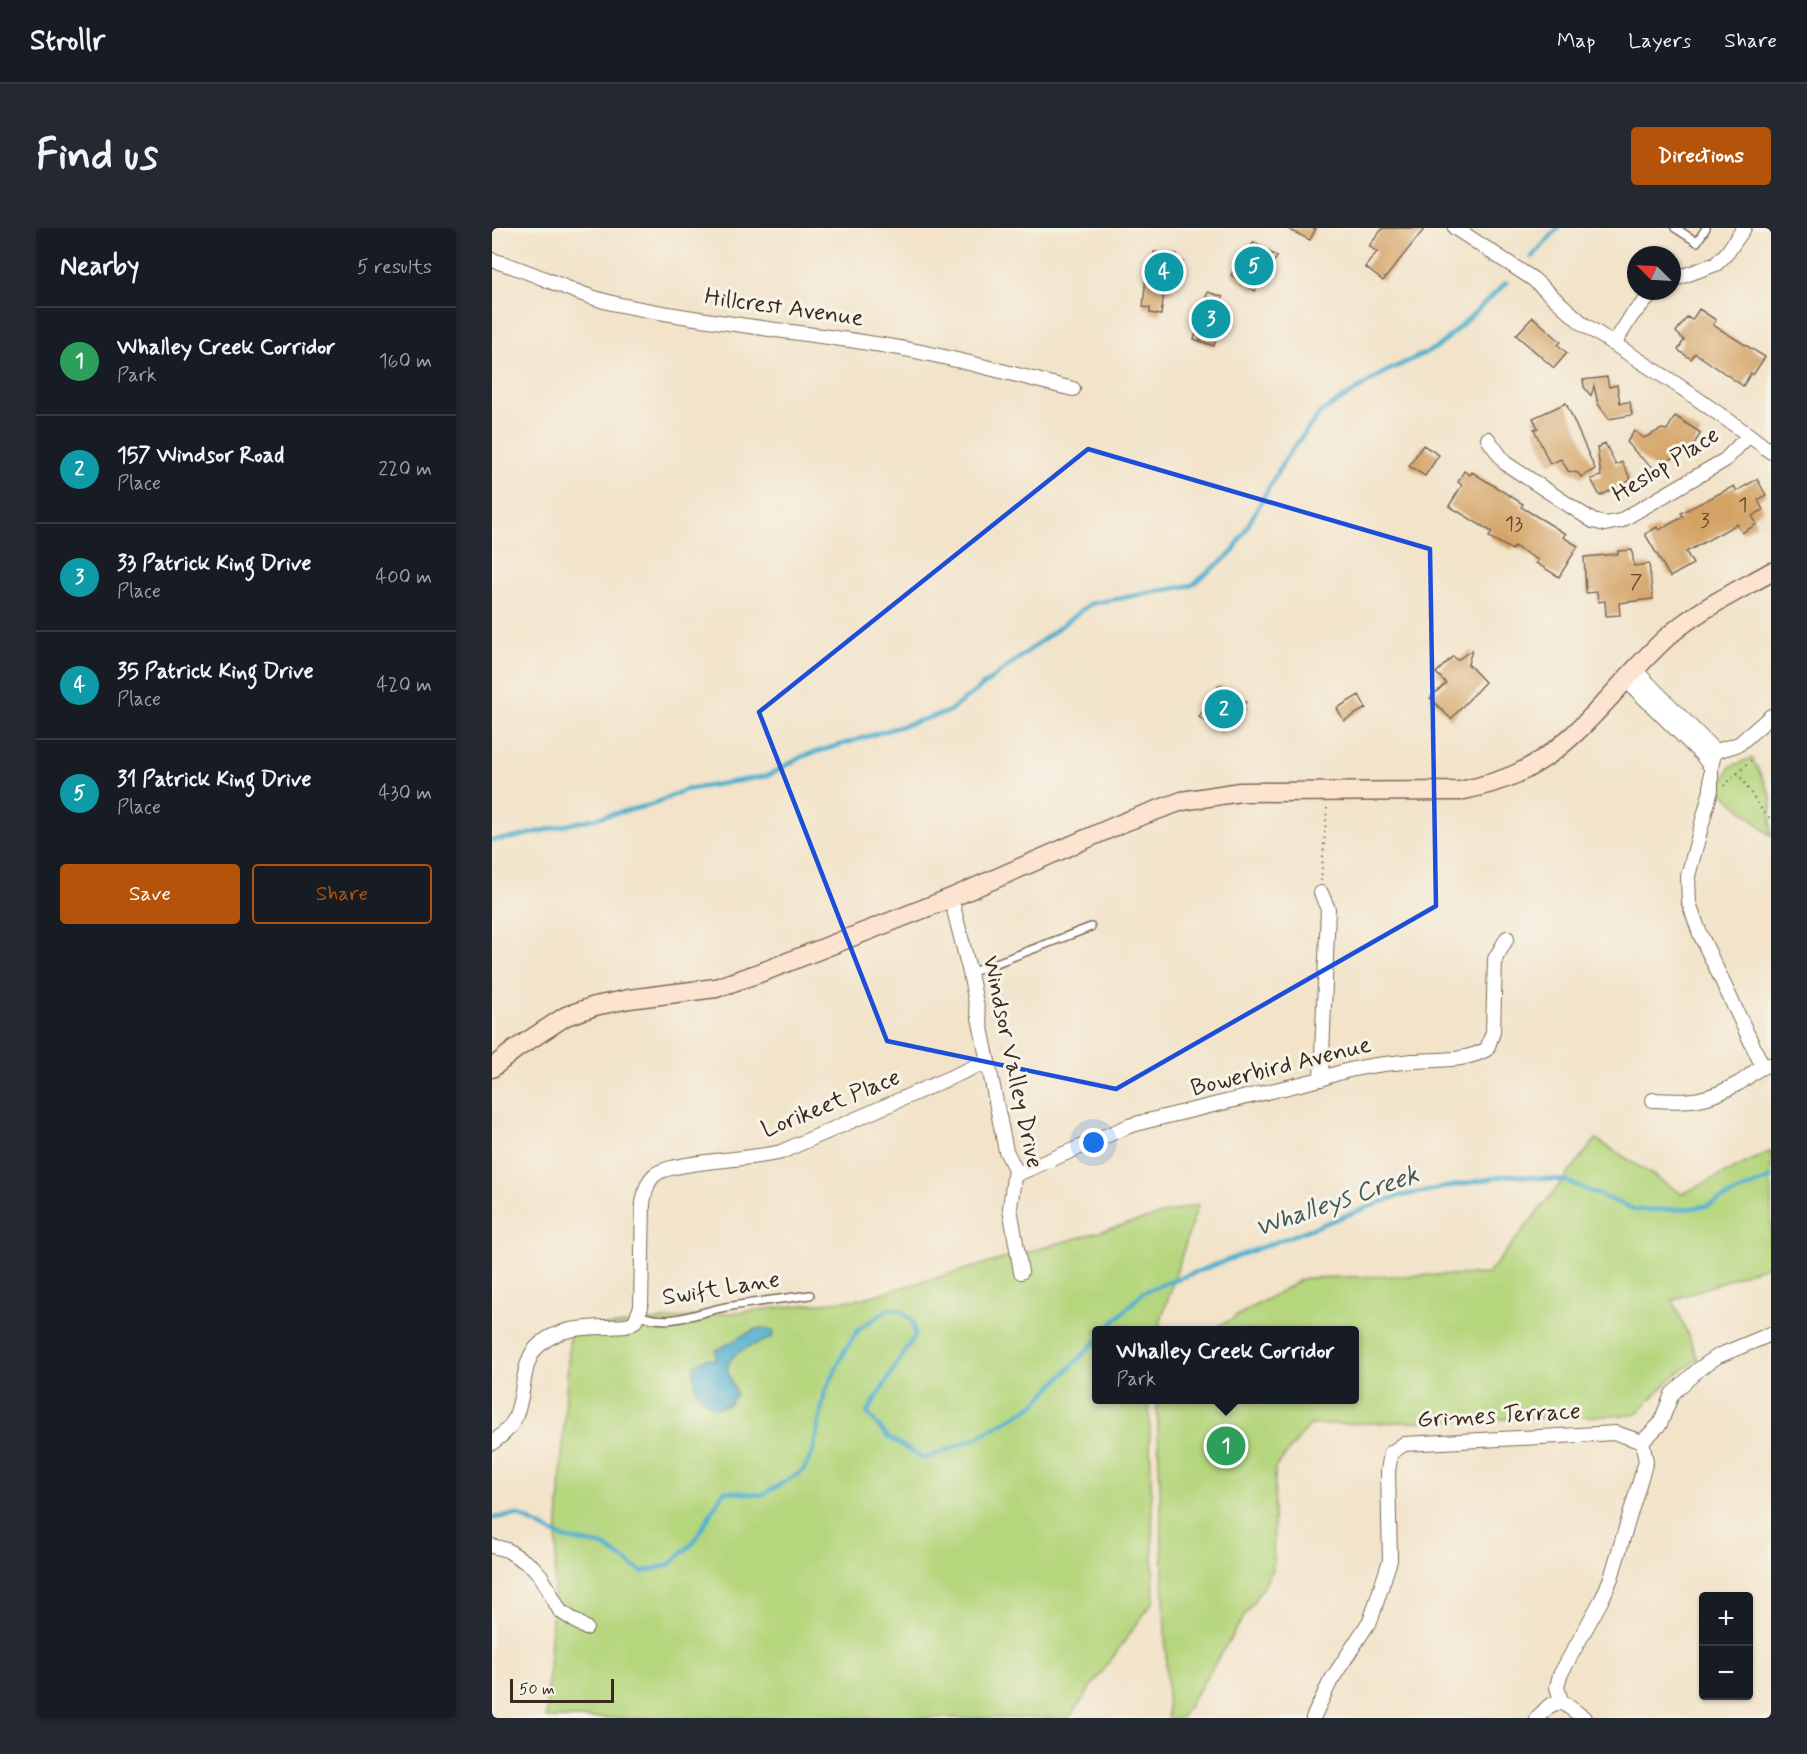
<!DOCTYPE html>
<meta charset="utf-8">
<style>
body{margin:0;font-family:Mynerve,sans-serif;background:#242831;color:#f1f3f6}
.controls{position:absolute;right:18px;bottom:18px;display:grid;overflow:hidden;border-radius:6px;box-shadow:0 2px 4px #0004}
.controls button{width:54px;height:54px;display:grid;place-items:center;padding:0;border:0;border-bottom:2px solid #363941;background:#171b24;color:#f1f3f6;font:30px sans-serif}
.compass{position:absolute;left:1135px;top:18px;width:54px;height:54px;border-radius:50%;background:#171b24;box-shadow:0 2px 4px #0004;rotate:294deg}
.scale{position:absolute;left:18px;bottom:15px;width:104px;box-sizing:border-box;padding-left:6px;border:3px solid #3b2a1e;border-top:0;font-size:16px;line-height:21px;white-space:nowrap;color:#3b2a1e;-webkit-text-stroke:4px #f7f3e8;paint-order:stroke}
.you{position:absolute;left:602px;top:915px;width:21px;height:21px;margin:-15px;border:4px solid #fff;border-radius:50%;background:#1a73e8;box-shadow:0 0 0 9px #1a73e833}
.badge{display:grid;place-items:center;width:39px;height:39px;border-radius:50%;background:#b45309;color:#fff;font-size:20px;font-weight:700}
.pin{position:absolute;translate:-50% -50%;border:3px solid #fff;box-shadow:0 2px 6px #0006}
.popup{position:absolute;left:600px;top:1098px;width:267px;height:78px;box-sizing:border-box;display:grid;place-content:center;border-radius:6px;background:#171b24;filter:drop-shadow(0 2px 4px #0005);font-size:20px;white-space:nowrap;color:#9ea1a6}
.popup b{font-size:22px;color:#f1f3f6}
.popup::after{content:'';position:absolute;left:50%;top:100%;margin-left:-12px;border:12px solid transparent;border-top-color:#171b24}
.list{margin:0;padding:0;list-style:none}
h2{display:flex;justify-content:space-between;align-items:center;height:78px;margin:0;padding:0 24px;font-size:26px}
h2 small{font-size:20px;font-weight:400;color:#9ea1a6}
.list li{display:grid;grid-template-columns:39px 1fr auto;gap:18px;align-items:center;box-sizing:border-box;height:108px;padding:0 24px;border-top:2px solid #363941}
.list b{display:block;font-size:22px;white-space:nowrap}
.list p{margin:0;font-size:20px;white-space:nowrap;color:#9ea1a6}
.list em{font-size:20px;font-style:normal;color:#9ea1a6}
.actions{display:flex;gap:12px;padding:18px 24px}
.actions a{flex:1;padding:14px 0;border:2px solid #b45309;border-radius:6px;text-align:center;font-size:21px;color:#b45309}
.actions .main{background:#b45309;color:#fff}
.map{position:relative;flex:none;width:1279px;height:1490px;overflow:hidden;border-radius:6px}
header{display:flex;align-items:center;gap:36px;box-sizing:border-box;height:84px;padding:0 30px;background:#171b24;border-bottom:2px solid #363941}
header strong{font-size:28px}
nav{display:flex;gap:33px;margin-inline-start:auto;font-size:21px}
.intro{display:flex;align-items:center;justify-content:space-between;box-sizing:border-box;height:144px;padding:0 36px}
h1{margin:0;font-size:42px}
.button{padding:15px 27px;border-radius:6px;background:#b45309;color:#fff;font-size:21px;font-weight:700}
main{display:flex;gap:36px;padding:0 36px}
aside{flex:1;background:#171b24;border-radius:6px;box-shadow:0 2px 4px #0004}
.map>svg:first-child{display:block}
</style>
<header>
<strong>Strollr</strong>
<nav><a>Map</a><a>Layers</a><a>Share</a></nav>
</header>
<div class="intro"><h1>Find us</h1><a class="button">Directions</a></div>
<main>
<aside>
<h2>Nearby<small>5 results</small></h2>
<ul class="list">
<li><span class="badge" style="background:#2e9e5b">1</span><div><b>Whalley Creek Corridor</b><p>Park</p></div><em>160 m</em></li>
<li><span class="badge" style="background:#0f9aa8">2</span><div><b>157 Windsor Road</b><p>Place</p></div><em>220 m</em></li>
<li><span class="badge" style="background:#0f9aa8">3</span><div><b>33 Patrick King Drive</b><p>Place</p></div><em>400 m</em></li>
<li><span class="badge" style="background:#0f9aa8">4</span><div><b>35 Patrick King Drive</b><p>Place</p></div><em>420 m</em></li>
<li><span class="badge" style="background:#0f9aa8">5</span><div><b>31 Patrick King Drive</b><p>Place</p></div><em>430 m</em></li>
</ul>
<div class="actions"><a class="main">Save</a><a>Share</a></div>
</aside>
<div class="map">
<svg width="1279" height="1490" viewBox="0 0 1279 1490">
<rect width="100%" height="100%" fill="#f7f3e8"/>
<filter id="ink" filterUnits="userSpaceOnUse"><feTurbulence type="fractalNoise" baseFrequency=".0167" numOctaves="2"/><feDisplacementMap in="SourceGraphic" scale="12" xChannelSelector="R" yChannelSelector="G"/><feConvolveMatrix kernelMatrix="1 2 1 2 8 2 1 2 1" color-interpolation-filters="sRGB"/></filter>
<filter id="wash" filterUnits="userSpaceOnUse"><feTurbulence type="fractalNoise" baseFrequency=".008" numOctaves="4" result="noise"/><feDisplacementMap in="SourceGraphic" scale="24" xChannelSelector="R" yChannelSelector="G"/><feGaussianBlur stdDeviation="1.35" result="paint"/><feColorMatrix in="noise" values="0 0 0 0 0 0 0 0 0 0 0 0 0 0 0 0 0 1.4 0 .05"/><feComposite in="paint" operator="in"/></filter>
<g filter="url(#wash)">
<rect width="100%" height="100%" fill="#f2e3c9"/>
<path fill="#b5d67d" stroke="#78804e" stroke-width="1.5" d="M1260,530L1279,567V608L1227,561L1239,538Z
M1104,911L1190,966L1279,923V1036L1181,1072L1206,1131L1182,1148L1143,1187L818,1197L783,1240L781,1342L689,1490H676L665,1172H863V1102H720L812,1050L996,1046Z
M706,976L666,1102H605V1172H657L662,1372L577,1490H54L78,1102L369,1071Z"/>
<path fill="#4eafcd" stroke="#446c76" stroke-width="1.5" d="M269,1100L277,1101L282,1104L280,1110C267,1115 233,1124 236,1143C237,1149 242,1159 244,1166L237,1177L224,1180C205,1169 201,1161 202,1138L215,1130L224,1132V1122C240,1116 252,1104 269,1100Z"/>
<g fill="none" stroke-linecap="round" stroke-linejoin="round">
<path stroke="#4eafcd" stroke-width="4.5" d="M1040,29L1066,0
M0,612L20,610L159,577L193,562L275,548L311,528L456,484L598,376L700,357L741,324L793,231L828,185L893,144L946,119L1014,55
M614,1102L651,1064L903,969L1018,947L1074,953L1144,982L1192,981L1214,978L1279,950
M0,1290L26,1287L71,1310L112,1318L150,1344L177,1337L202,1314L232,1263L270,1267L311,1243L321,1224L333,1164L353,1122L367,1101L397,1081L408,1082L421,1094L423,1107L375,1185L396,1209L432,1231L485,1210L542,1177L605,1112"/>
</g>
<g id="blocks">
<path fill="#d4a265" d="M794,0H824L818,12Z
M891,0H933L891,53L873,39L885,24L877,18Z
M762,14L785,29L763,63L739,47Z
M662,24L685,26L684,33L691,34L689,51H680L679,64H672L669,87L658,85V80L651,79L655,38H661Z
M716,64L731,69L728,79L737,83L732,96L729,95L722,118L702,111L707,98L701,97L705,85L708,86Z
M1207,81L1224,92L1221,97L1273,129L1261,147L1259,145L1251,158L1203,125L1199,131L1186,122L1192,112L1184,104L1195,89L1200,92Z
M1041,89L1069,114L1066,117L1075,125L1062,140L1024,107Z
M1115,149L1117,159L1125,157L1128,175L1138,174L1140,187L1117,191L1106,176L1102,158L1099,168L1092,159L1091,152Z
M1074,175L1103,241L1089,249L1086,245L1076,243L1069,231L1058,236L1042,201L1046,200L1041,190Z
M1183,188L1209,205L1200,219L1177,232L1167,244L1146,227L1135,214L1142,203L1152,210L1170,201L1175,202Z
M1113,215L1124,237L1130,234L1139,252L1108,268L1099,251L1109,248L1105,220Z
M931,217L947,227L933,248L917,238Z
M972,243L978,247L980,244L1031,276L1029,279L1074,306L1071,309L1086,318L1067,349L1044,335L1046,332L1022,318L1020,322L997,309L1000,304L957,278L970,257L966,254Z
M1265,251L1274,267L1266,272L1271,282L1260,288L1265,296L1250,305L1245,296L1194,324L1201,336L1178,349L1153,306L1165,299L1167,302L1191,289L1189,285L1242,258L1245,263Z
M1140,322L1142,338L1157,336L1161,371L1127,375L1128,387L1114,388L1113,373L1106,374L1105,364L1094,365L1092,329L1126,326V323Z
M980,422L976,436L993,454L959,491L938,470L954,455L944,445L961,428L965,432Z
M727,457L754,474L750,480L753,481L739,503L735,500L731,505L707,489Z
M867,467L874,480L852,493L845,480Z"/>
</g>
</g>
<g filter="url(#ink)">
<use href="#blocks" fill-opacity="0" stroke="#7b6b5a" stroke-width="1.5"/>
<g fill="none" stroke-linecap="round" stroke-linejoin="round">
<g stroke="#7b6b5a" stroke-width="10">
<path id="lane" d="M1183,0L1205,14L1214,0
M478,745L599,699
M146,1087C181,1099 201,1085 234,1079C261,1074 290,1071 318,1067"/>
</g>
<g stroke="#7b6b5a" stroke-width="16">
<path id="street" d="M963,0L1041,51L1091,96L1187,158L1257,207L1279,224
M0,32C44,44 84,68 129,77C215,95 303,103 390,117C454,127 518,146 581,161
M1180,52L1224,36L1235,25L1252,0
M1122,116L1140,87L1163,63
M996,211L1013,235L1019,239L1101,293L1113,296L1128,293L1233,232L1257,207
M1143,442L1220,520L1221,530L1219,539V562L1196,648L1197,675L1208,706L1270,837
M1134,452L1210,527L1219,539
M1215,526L1247,516L1279,488
M829,665L836,681L829,851
M459,670L478,745L514,923L523,941L518,980L529,1044
M1161,872C1198,874 1214,874 1247,855C1258,849 1265,838 1278,837
M523,947L637,898L651,894L829,851C859,839 889,836 921,833C946,831 973,834 995,821L1001,804L1003,731L1015,710
M0,1215C9,1208 17,1202 22,1192C38,1160 22,1123 65,1106C83,1098 114,1100 134,1098L143,1093L149,1079L151,975C153,965 155,952 164,946C181,933 261,932 289,924L496,833
M0,1318L15,1322L41,1339L49,1348L68,1383L94,1400
M1069,1473L1065,1459L1068,1447L1110,1371L1119,1350L1154,1233L1150,1214L1168,1196L1180,1166L1207,1141L1226,1128L1279,1106
M1069,1473L1092,1490
M821,1490L838,1454L879,1391L898,1332L896,1243L899,1225L912,1216L1124,1205L1150,1214
M1045,1490L1057,1478L1069,1473"/>
</g>
<g stroke="#7b6b5a" stroke-width="21">
<path id="secondary" d="M0,840L25,820L74,788L103,778L137,771L224,760L273,743L459,670L635,593L690,573L748,564L968,563C987,559 1006,554 1024,546C1087,517 1123,457 1172,412C1203,383 1242,365 1279,344"/>
</g>
<path stroke="#7b6b5a" stroke-width="2" stroke-dasharray="1.5 4.5" stroke-linecap="butt" d="M1245,545C1257,559 1265,580 1279,591
M1232,558L1260,531
M829,653L835,580"/>
<use href="#lane" stroke="#fff" stroke-width="7"/>
<use href="#street" stroke="#fff" stroke-width="14"/>
<use href="#secondary" stroke="#fde4d1" stroke-width="18"/>
</g>
</g>
<path fill="none" stroke="#1d4ed8" stroke-width="4.5" stroke-linejoin="round" d="M596,221L938,321L944,678L624,861L395,813L267,484Z"/>
<g text-anchor="middle" dominant-baseline="central" stroke-width="6" stroke-linejoin="round" paint-order="stroke">
<g font-size="21" fill="#614830">
<text x="1251" y="277">1</text>
<text x="1213" y="293">3</text>
<text x="1022" y="296">13</text>
<text x="1144" y="354">7</text>
</g>
<g font-size="24" fill="#3b2a1e" stroke="#f7f3e8">
<text transform="translate(292 80) rotate(8)">Hillcrest Avenue</text>
<text transform="translate(1174 237) rotate(-32)">Heslop Place</text>
<text transform="translate(520 834) rotate(78)">Windsor Valley Drive</text>
<text transform="translate(789 839) rotate(-14)">Bowerbird Avenue</text>
<text transform="translate(339 876) rotate(-22)">Lorikeet Place</text>
<text transform="translate(229 1061) rotate(-9)">Swift Lane</text>
<text transform="translate(1007 1188) rotate(-3)">Grimes Terrace</text>
</g>
<g font-size="26" font-style="italic" fill="#42595b" stroke="#f7f3e8">
<text transform="translate(845 974) rotate(-19)">Whalleys Creek</text>
</g>
</g>
</svg>
<div class="controls">
<button>+</button>
<button>−</button>
</div>
<svg class="compass" viewBox="-18 -18 36 36"><path d="M0-13l5 13h-10z" fill="#e53935"/><path d="M0 13l5-13h-10z" fill="#9ea1a6"/></svg>
<div class="scale">50 m</div>
<div class="you"></div>
<div class="pin badge" style="left:734px;top:1218px;background:#2e9e5b">1</div>
<div class="popup"><b>Whalley Creek Corridor</b>Park</div>
<div class="pin badge" style="left:732px;top:481px;background:#0f9aa8">2</div>
<div class="pin badge" style="left:719px;top:91px;background:#0f9aa8">3</div>
<div class="pin badge" style="left:672px;top:44px;background:#0f9aa8">4</div>
<div class="pin badge" style="left:762px;top:38px;background:#0f9aa8">5</div>
</div>
</main>
